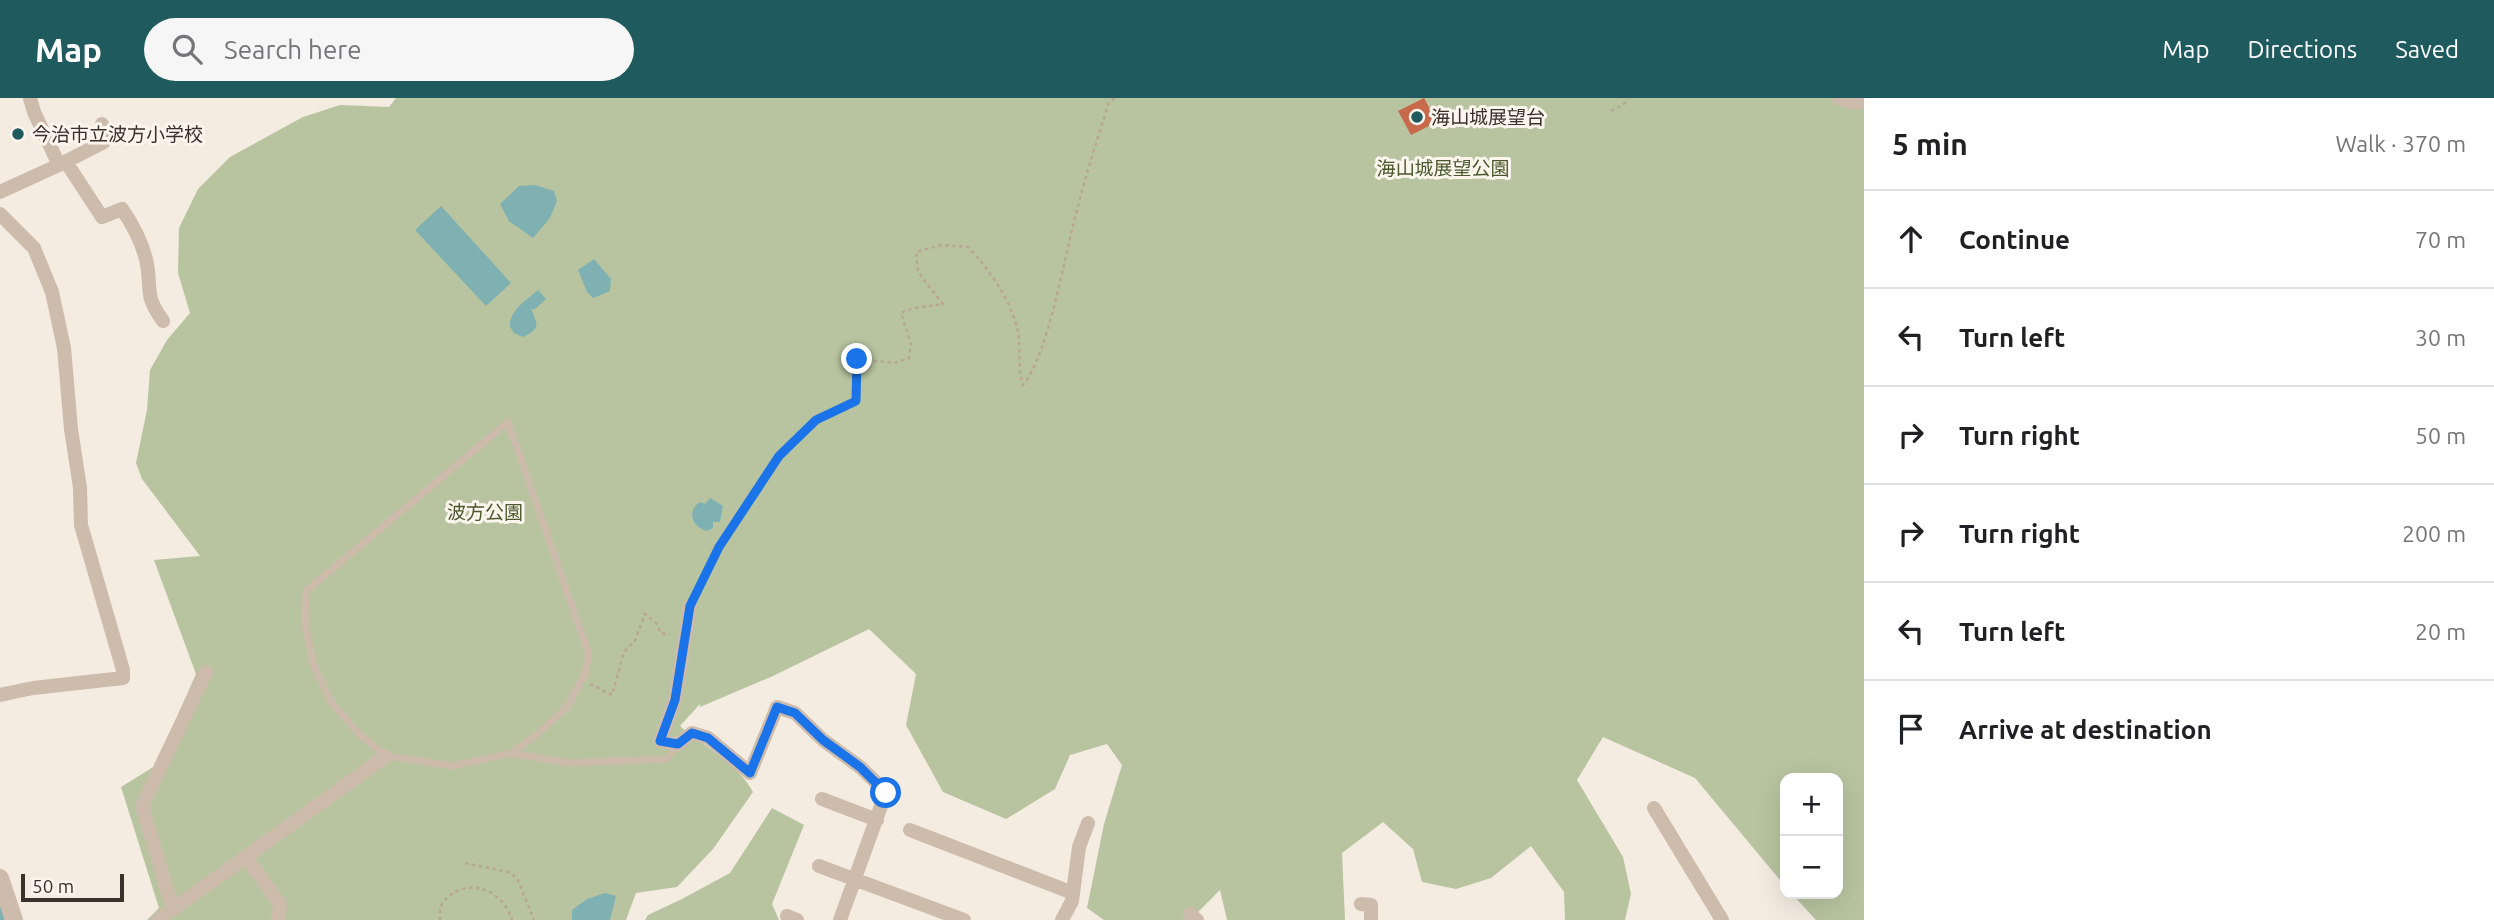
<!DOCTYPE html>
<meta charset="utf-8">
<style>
body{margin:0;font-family:Ubuntu,"Noto Sans JP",sans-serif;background:#f6f6f6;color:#202124}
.controls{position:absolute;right:21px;bottom:21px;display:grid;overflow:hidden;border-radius:14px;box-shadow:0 7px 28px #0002}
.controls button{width:63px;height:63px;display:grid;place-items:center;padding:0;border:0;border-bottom:2px solid #e0e0e0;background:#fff;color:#202124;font:35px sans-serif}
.scale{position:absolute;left:21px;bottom:18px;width:103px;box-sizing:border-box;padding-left:7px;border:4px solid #3b302b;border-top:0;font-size:19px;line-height:24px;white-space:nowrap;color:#3b302b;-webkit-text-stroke:5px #fbf5ee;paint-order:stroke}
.stop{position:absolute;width:21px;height:21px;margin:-16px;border:5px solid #1a73e8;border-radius:50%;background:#fff}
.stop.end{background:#1a73e8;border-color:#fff;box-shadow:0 2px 7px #0008}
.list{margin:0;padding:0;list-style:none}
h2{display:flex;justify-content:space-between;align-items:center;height:91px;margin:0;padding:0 28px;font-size:30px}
h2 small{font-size:23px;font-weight:400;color:#757577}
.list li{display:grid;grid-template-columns:46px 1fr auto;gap:21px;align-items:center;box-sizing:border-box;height:98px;padding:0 28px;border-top:2px solid #e0e0e0}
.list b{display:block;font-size:26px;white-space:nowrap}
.list em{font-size:23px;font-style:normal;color:#757577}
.icon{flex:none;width:38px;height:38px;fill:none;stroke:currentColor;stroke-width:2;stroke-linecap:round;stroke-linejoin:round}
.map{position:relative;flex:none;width:1864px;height:822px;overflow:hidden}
header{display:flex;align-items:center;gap:42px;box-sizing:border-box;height:98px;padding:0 35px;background:#1f5a5e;color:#fff}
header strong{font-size:33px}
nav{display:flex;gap:38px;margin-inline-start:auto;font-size:24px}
.search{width:490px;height:63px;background:#f6f6f6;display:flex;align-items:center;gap:18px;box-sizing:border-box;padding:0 24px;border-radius:38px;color:#757577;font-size:26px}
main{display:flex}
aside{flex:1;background:#fff}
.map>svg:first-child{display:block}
</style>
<header>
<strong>Map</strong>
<div class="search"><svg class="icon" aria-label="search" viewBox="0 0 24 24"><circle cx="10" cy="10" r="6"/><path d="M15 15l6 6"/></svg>Search here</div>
<nav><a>Map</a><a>Directions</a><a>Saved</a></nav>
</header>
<main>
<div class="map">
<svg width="1864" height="822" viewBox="0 0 1864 822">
<rect width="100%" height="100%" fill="#f4ebe1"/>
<path fill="#b8c4a0" d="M396,0H1864V822H1816L1792,796H1838V680H1785V788L1695,680L1603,639L1577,682L1623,759L1631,796L1625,822H1565L1564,794L1531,748L1491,780L1456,791L1422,784L1413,751L1383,724L1342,755L1345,822H1227L1220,792L1190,822H1104L1087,810L1104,726L1122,667L1107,646L1070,657L1055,691L1006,721L943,694L906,627L916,576L869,531L773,578L700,609V606L680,628C703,649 737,664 753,694L713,751L677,789L636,795L626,822H147L159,810L121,689L155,668L196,576L154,462L200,458L142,381L136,365L147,312L150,272L167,242L190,215L178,175L179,130L198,91L230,59L303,19L340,7L389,9Z
M772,710L804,727L772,806L779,822H645L648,817L682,801L730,775Z"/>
<path fill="#7fb0b2" d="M535,87L554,93L557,103L550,120L533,140L509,123L500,106L519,88Z
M441,108L511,185L486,208L415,132Z
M594,161L611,181L610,193L593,200L587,194L578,172Z
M538,192L546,201L534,212L531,210C535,223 544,230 523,239L514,235L510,229C509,212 527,202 538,192Z
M710,400L723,408L720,424H713V430L707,433C692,429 686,414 700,404L705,406Z
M605,795L616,798L610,822H572V812L587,801Z"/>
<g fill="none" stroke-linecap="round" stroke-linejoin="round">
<path stroke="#7fb0b2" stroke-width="24" d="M0,815L2,822"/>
</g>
<path fill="#c8694b" d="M1424,0L1437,24L1411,37L1398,13Z"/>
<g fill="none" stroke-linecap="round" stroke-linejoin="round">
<path stroke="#b9a596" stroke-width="2.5" stroke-dasharray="3.5 3.5" stroke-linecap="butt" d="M1611,13L1623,7L1628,0
M696,495C721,446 771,352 817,322C829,314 844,309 856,303L857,261L895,265L909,260L911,246L901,215L914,210L943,206L918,174L916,154L941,147L968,149C989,171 1011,202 1018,233C1021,252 1017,266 1023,287C1047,258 1063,168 1073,128C1083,86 1096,45 1109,4L1116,0
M590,586L612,597L624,554L635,542L645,516L656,525L661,535L670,537
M465,765L508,774L517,780L534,822
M440,822V809C460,776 502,788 512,822"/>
<path stroke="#cdbbac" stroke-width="7" d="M508,324L589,557L585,576L567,609L539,635L511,655L453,668L386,658L359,636L331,604L314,568L305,527L306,493Z
M511,655L568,665L667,661L678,646"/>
<path stroke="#cdbbac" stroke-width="14" d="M30,0L34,14L59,67
M1839,0L1855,5L1864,2
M66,64L102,119L122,111C133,127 143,146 147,166C152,195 144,196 163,223
M0,94L59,67L104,44L106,35L102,26
M0,116L34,150L52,194L64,250L71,331L80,390L81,427L123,572V580L33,590L0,597
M690,508L675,602L660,643L678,646L692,635L708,640L750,675L777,609L795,615L823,642L860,669L886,694L840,822
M822,701L877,722
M1654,710L1722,822
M910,732L1073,795
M245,758L280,806L278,822
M819,768L964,822
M1361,806L1371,807V822
M173,811L142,708L206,574
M1190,816L1197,822
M787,818L797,822
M158,822L386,658
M1062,822L1072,803L1079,749L1088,725"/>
<path stroke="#cdbbac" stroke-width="18" d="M0,780L14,822"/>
</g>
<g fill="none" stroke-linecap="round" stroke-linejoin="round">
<path stroke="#1a73e8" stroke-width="9" d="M857,261L856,303L816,322L779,358L719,449L690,508L675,602L660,643L678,646L692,635L708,640L750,675L777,609L795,615L823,642L860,669L886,695"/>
</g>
<g fill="#1f5a5e" stroke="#fbf5ee" stroke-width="2.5">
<circle cx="1417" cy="19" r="7"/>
<circle cx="18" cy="36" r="7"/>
</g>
<g text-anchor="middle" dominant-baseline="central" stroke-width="6" stroke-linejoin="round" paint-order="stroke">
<g font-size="19" fill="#3b302b" stroke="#fbf5ee" text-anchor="start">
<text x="1431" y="19">海山城展望台</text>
<text x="32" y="36">今治市立波方小学校</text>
</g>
<g font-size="19" fill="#4a5a2e" stroke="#fbf5ee">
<text x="1443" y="70">海山城展望公園</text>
<text x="485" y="414">波方公園</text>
</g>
</g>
</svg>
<div class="controls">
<button>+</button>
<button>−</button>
</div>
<div class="scale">50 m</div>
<div class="stop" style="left:886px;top:695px"></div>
<div class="stop end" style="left:857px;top:261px"></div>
</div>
<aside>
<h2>5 min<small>Walk · 370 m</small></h2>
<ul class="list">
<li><svg class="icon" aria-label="ahead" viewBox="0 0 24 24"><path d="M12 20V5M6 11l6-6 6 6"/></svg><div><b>Continue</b></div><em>70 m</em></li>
<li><svg class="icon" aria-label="left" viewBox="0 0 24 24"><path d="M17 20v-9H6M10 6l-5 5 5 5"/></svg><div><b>Turn left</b></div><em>30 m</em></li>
<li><svg class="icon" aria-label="right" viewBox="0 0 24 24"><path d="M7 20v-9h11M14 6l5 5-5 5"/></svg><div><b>Turn right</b></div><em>50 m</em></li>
<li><svg class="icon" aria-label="right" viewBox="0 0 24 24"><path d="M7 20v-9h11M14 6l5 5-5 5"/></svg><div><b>Turn right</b></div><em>200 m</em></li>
<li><svg class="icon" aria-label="left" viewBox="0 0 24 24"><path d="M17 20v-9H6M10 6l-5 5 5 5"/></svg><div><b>Turn left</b></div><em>20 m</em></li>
<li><svg class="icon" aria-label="arrive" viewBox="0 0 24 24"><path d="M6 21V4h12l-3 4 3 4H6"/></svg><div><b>Arrive at destination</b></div></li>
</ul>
</aside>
</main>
